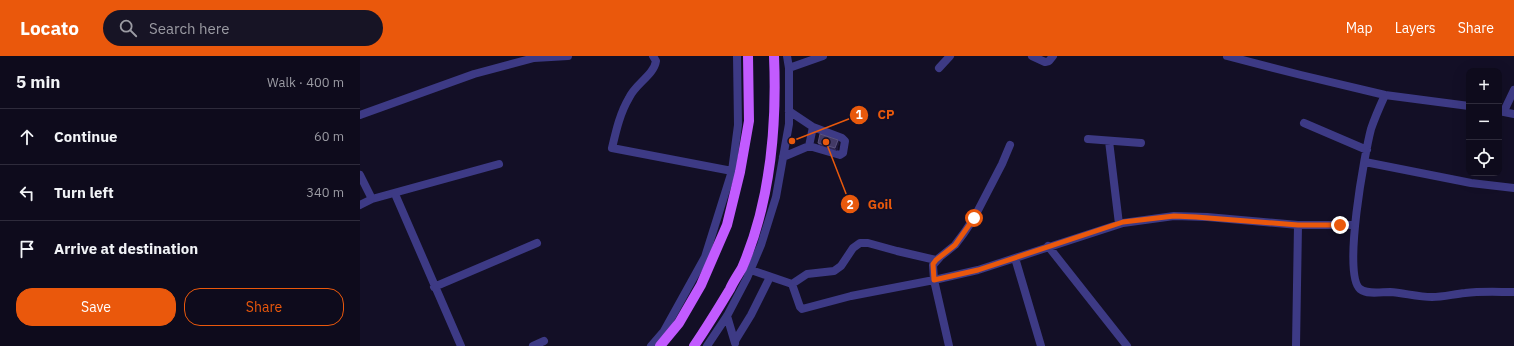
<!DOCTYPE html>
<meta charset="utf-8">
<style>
body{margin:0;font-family:"IBM Plex Sans",sans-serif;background:#171425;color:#f1f3f6}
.controls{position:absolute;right:12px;top:12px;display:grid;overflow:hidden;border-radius:8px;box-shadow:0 4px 16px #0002}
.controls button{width:36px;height:36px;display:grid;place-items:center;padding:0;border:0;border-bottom:1px solid #2e2b3b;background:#0e0b1c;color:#f1f3f6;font:20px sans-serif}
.stop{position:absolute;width:12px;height:12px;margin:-9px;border:3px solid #ea580c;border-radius:50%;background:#fff}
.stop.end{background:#ea580c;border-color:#fff;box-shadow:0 1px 4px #0008}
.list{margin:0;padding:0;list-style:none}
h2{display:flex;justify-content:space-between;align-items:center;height:52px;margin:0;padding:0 16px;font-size:17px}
h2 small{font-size:13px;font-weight:400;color:#9b9ba3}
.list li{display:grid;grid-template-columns:26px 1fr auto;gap:12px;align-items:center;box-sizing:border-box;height:56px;padding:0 16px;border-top:1px solid #2e2b3b}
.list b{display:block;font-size:15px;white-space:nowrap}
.list em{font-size:13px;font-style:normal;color:#9b9ba3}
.actions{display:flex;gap:8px;padding:12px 16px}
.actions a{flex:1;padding:9px 0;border:1px solid #ea580c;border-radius:16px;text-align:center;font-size:14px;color:#ea580c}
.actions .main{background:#ea580c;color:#fff}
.icon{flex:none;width:22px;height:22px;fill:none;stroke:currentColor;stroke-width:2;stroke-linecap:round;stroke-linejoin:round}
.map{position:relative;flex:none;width:1154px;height:290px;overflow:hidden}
header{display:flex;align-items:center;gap:24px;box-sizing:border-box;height:56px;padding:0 20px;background:#ea580c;color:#fff}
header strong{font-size:19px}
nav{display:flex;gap:22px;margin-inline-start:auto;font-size:14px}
.search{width:280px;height:36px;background:#171425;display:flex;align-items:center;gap:10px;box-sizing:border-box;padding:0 14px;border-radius:22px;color:#9b9ba3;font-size:15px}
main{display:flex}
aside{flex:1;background:#0e0b1c}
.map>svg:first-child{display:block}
</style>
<header>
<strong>Locato</strong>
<div class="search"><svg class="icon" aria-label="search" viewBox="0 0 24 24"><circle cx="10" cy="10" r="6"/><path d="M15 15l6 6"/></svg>Search here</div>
<nav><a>Map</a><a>Layers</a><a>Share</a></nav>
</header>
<main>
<aside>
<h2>5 min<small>Walk · 400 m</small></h2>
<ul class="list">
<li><svg class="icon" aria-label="ahead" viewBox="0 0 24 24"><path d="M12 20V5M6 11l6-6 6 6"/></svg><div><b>Continue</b></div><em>60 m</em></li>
<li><svg class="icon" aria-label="left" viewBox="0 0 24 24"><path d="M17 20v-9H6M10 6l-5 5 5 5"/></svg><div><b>Turn left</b></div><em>340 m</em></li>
<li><svg class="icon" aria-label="arrive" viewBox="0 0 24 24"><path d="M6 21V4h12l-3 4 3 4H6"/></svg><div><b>Arrive at destination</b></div></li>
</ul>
<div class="actions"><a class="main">Save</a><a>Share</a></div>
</aside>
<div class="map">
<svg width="1154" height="290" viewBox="0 0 1154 290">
<rect width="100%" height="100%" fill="#130f26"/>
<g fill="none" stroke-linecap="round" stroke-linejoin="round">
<path stroke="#3d3a85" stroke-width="8" d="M293,0L296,5C294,19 275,28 269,42C260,57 256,75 252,92L372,115
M672,0L685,6L689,5L693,0
M867,0L941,19L1025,39L1109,50
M429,12L463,0
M579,12L590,0
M1025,39C1020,50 1015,61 1011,73C1005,96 982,219 1000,233C1008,239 1021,236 1030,236C1044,237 1058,241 1072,241C1083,241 1094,238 1105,237C1121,235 1138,236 1154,236
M1139,55L1154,58
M1144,55L1154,34
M0,59L114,18L174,2L208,0
M944,67L1007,94
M728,83L781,87
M749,85L759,168
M449,90L480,99L483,97L485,85L482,82L453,71
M423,101L449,90L453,71L429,55
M1005,106L1111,127L1154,132
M0,119L12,143
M35,138L101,290
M0,149L12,143L139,108
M688,190L767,290
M655,202L681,290
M391,214L432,228L440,251L442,253L491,240L574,224L618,214L763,167L814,160L847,161L938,169H995
M432,228L447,218L474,215L481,210L493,192L500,187H508L537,195L576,204
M74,231L177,187
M367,260L375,287
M375,285L391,259L410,221
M173,290L184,285
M291,290L304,275L345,201L372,115L378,69L377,0
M347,290L367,260L387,222L401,189L416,141L429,68V12L427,0
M589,290L574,224L573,209L580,201L595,189L604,177L614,162L642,108L650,89
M936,290L938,169"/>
<path stroke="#c25bff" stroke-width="10" d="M300,290L319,267L341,229L367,169L380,116L389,65L388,0
M334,290C347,271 358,253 370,233C373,226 378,219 382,212C410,147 417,70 414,0"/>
</g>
<path fill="#312854" d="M478,84L479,86L477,95L459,89L458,87Z"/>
<path fill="#1d163a" d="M478,84L479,86L477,95L475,92Z"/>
<path fill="#433a66" stroke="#5a527e" d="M460,78L478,84L475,92L458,87Z"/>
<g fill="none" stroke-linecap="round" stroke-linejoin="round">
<path stroke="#ea580c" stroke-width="5" d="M614,162L595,189L576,204L573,208L574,224L618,214L763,166L814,160L836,161L938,169H980"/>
</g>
<path fill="none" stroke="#e8590c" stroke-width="1.5" d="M432 85L499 59M466 86L490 148"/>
<g fill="#e8590c" stroke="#130f26" stroke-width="1.5">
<circle cx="432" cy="85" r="4"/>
<circle cx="466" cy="86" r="4"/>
<circle cx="499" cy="59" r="10"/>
<circle cx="490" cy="148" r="10"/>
</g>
<g font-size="12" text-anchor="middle" font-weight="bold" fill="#fff">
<text x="499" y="63">1</text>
<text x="490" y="153">2</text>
</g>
<g font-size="13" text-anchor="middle" font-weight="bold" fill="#e8590c" stroke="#130f26" stroke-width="3.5" stroke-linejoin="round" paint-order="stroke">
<text x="526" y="63">CP</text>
<text x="520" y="153">Goil</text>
</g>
</svg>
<div class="controls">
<button>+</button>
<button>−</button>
<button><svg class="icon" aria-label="locate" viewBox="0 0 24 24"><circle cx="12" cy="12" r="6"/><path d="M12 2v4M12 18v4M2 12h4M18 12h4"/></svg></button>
</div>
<div class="stop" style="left:614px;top:162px"></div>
<div class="stop end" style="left:980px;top:169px"></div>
</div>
</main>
